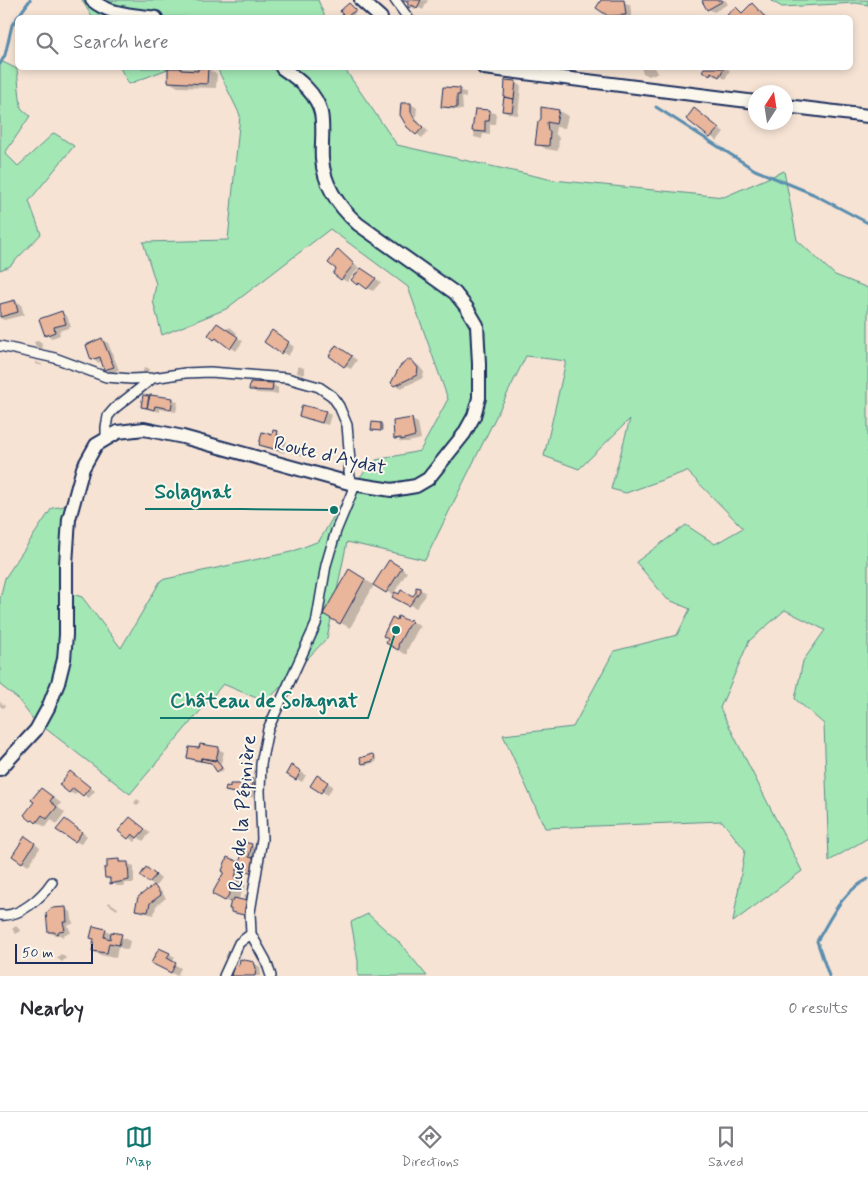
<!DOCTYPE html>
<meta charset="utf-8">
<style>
body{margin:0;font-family:Mynerve,sans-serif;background:#f2f2f3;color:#2b2b33}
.compass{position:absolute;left:748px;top:85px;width:45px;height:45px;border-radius:50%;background:#fff;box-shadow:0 2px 8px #0003;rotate:12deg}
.scale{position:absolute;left:15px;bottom:12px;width:78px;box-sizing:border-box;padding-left:5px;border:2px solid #1b2f5e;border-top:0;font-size:14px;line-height:18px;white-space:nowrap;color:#1b2f5e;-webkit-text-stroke:4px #fbf7ec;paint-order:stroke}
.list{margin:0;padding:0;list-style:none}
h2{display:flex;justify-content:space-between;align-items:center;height:65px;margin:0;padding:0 20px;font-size:21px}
h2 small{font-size:16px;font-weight:400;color:#7c7c81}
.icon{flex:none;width:28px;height:28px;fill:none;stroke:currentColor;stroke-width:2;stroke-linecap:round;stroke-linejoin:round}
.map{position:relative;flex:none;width:868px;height:976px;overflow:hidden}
.search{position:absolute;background:#fff;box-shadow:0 2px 8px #0003;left:15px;right:15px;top:15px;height:55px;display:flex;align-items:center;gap:12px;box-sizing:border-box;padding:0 18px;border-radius:8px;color:#7c7c81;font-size:19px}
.sheet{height:135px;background:#fff}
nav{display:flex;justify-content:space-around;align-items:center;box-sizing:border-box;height:70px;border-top:1px solid #e1e1e2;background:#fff;font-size:14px;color:#7c7c81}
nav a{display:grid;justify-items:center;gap:2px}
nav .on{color:#0f766e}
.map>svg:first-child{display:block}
</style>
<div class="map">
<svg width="868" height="976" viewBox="0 0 868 976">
<rect width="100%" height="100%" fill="#f6e3d4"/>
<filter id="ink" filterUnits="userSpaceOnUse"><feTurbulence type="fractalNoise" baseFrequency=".02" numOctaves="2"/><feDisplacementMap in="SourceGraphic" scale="10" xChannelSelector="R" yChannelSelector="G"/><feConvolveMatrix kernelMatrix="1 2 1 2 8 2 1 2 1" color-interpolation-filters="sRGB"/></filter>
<g filter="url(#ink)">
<path fill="#a2e7b4" stroke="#5e8b89" d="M82,0H318L325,17H92Z
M770,0H868V5L856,3L782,7Z
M1,61L17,69L21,108L30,116L5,153L18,166L54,133L74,146L29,201L41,234L10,266L0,270V62Z
M120,68H170L129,84Z
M217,68H344L397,145L553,180L724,197L784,171L797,240L835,275L868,288V838L829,861L824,724L795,699L803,661L825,630L785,610L749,641L720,708L802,871L733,922L745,850L722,821L545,828L503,735L573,727L614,651L677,635L690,609L667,599L636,562L686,525L715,544L743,528L687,471L626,493L611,489L630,419L579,469L544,456L566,361L526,356L425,560L347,542L327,638L266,702L223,684L130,794L32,718L17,698L0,685V598L5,578L52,508L65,506L61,590L82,597L121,648L161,580L291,552L319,541L353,484L376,460L420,451L448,399L408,287L330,229L226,309L162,335L153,301L156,284L143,242L228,240L240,115Z
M368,914L398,941L427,976H358V961L351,922Z"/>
<path fill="#0003" d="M405,0H428L423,10L419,8L415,9L409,6V3Z
M602,0L624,2L630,5L632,18H614L598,8Z
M707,0H725L728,4L714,12L708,9Z
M349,4L357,11L351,18H347L342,12Z
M753,5L767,18H731L736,9L743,14Z
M169,68L208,69L217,74L216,88L178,87L169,82Z
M641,68H655L657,73L649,76L643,73Z
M706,68H725L730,70L725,79L717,74L716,77L704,70Z
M515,83L521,86L518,115L509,114L503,111Z
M460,90L466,93V98L462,97L463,110L449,109L443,106Z
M411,104L417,108L416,117L420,124L428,131L422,138L408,127Z
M542,108L559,111L568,116L565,128L556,127L555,133L559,138L558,151L546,149L537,144L542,120Z
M476,110L490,111L496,114L495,124H490V135L483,134L482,139L474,137Z
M700,113L724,132L717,141L687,119Z
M338,251L351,260L350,261L359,268L347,282L342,279L338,269Z
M367,273L381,282L373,291L353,280Z
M15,301L21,304L24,315L4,320L0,318V305Z
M61,313L67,316L71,327L59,331L60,335L52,338L46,335Z
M230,327L237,333L235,336L243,341L236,351L222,341L221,343L209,335L226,330Z
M278,335L294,347L288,356L266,341Z
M102,340L108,343L119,370L111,373L105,369L102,361L98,363L92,359Z
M38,341L41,342L43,349L39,350L37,349L34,342Z
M342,350L357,360L351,369L345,366Z
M34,361L41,364L43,366L36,364Z
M411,361L418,365L424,372L423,378L401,388L395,385Z
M298,366L304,368V375L297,373Z
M144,367L149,369L148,374L143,372Z
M272,384L278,388V394L257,393L251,389Z
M144,396L173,399L178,402L176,412L160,409V412L144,408L142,406Z
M325,412L331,415L328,425L306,419L301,416Z
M412,420L418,423L421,439L408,442H401L396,438Z
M381,424L383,425V431L373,429Z
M274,432L284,436L283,439L287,442L284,453L266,448L260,445L273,437Z
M300,448L306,450L304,457L298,454Z
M389,562L407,572L394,593L399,596L413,598L419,589L425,592L424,598L416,608L375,585Z
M349,571L374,585L350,628L325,614Z
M410,620L421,627L418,629L407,650V654H405L396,649L408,622Z
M0,702L5,706L3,708L0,706Z
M218,749L224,752L221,763H219L224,770L220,772L213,763L194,761L188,758Z
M373,756L377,759L376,762L366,765L363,764Z
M292,767L306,775L302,782L288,774Z
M76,776L95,791L89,798L78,791L75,795L69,792Z
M317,777L333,786L328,795L312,786Z
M252,780L258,784L255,798L232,793L226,790L245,785Z
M41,789L61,803L58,807L65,813L57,824L51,820L46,827L32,820L36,802Z
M137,799L141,802L137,805L134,803Z
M130,818L150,833L143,841L138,837L135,842L120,831Z
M71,824L87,836L81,844L75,841Z
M32,841L40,848L28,866L14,856Z
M251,845L257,849L258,875L247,871L243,884L246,886L238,900L249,903L244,899L245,894L250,896L249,917L238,914L232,911V904L214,894L240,864Z
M118,861L134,866V883H125V886H117L106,877Z
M153,872L161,879L155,887L160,890L166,898L156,906L154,915L142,912L137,909L139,897L155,886L141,876Z
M109,902L118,908L117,910L108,904Z
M65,908L71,912L73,924L68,925L71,933L65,934L63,937L60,935H55L49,932Z
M16,926L21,931L16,934L12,929Z
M105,930L130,941L128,950L118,947L116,958L100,955L93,951L96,940L91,938Z
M160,949L175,957L172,963L181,968L177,976L158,966Z
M61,954L66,958L62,962L57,958Z
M254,963L260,967L261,976H236L240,966Z"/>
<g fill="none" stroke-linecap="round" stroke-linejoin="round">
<path stroke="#5a8daf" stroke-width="3" d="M0,64L5,55L12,25L30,0
M656,107L755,170L813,194L868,223
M829,976L817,941C832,916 841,893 868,879"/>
</g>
<path fill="#e9b59b" stroke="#1b2f5e" d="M403,0H421L417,8L412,5L410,8L408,7V3Z
M601,0H624L626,15L608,16L596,8Z
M704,0H722L723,1L707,10L702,1Z
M349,3L356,10L345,18L340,11Z
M752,3L764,16L763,18H729L727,15L736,7L742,13Z
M168,68H181V70L198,71V68H208L207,84L168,82Z
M704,68H724L719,77L711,72L710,75L702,71Z
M505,80L516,81L514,99L504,97Z
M443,87L460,88V95H457V108L441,107Z
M504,97L514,99L512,112L502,111Z
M401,103H411V112L415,120L423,127L416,135L407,127L400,115Z
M541,107L559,110L556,124L547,122L548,131H550L549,146L535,145L538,122L541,119Z
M694,108L719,128L710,138L686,119Z
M475,109L490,110L489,121H485V132L472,131Z
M338,249L354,264L341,280L333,274L336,269L328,263Z
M361,268L376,278L367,289L359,283L357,285L351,280Z
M15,300L18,312L0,317V304Z
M62,311L66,324L54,327L55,332L45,336L39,319Z
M217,323L238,337L230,349L216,338L214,340L208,335Z
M272,330L289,342L281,354L264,342Z
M102,338L114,367L104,370L100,357L91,360L86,345Z
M336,345L352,356L344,367L329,356Z
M408,360H412L418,368L417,375L394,386L391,383L400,366Z
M250,382L273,383L272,391L249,390Z
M143,395L149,396L147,408L141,407Z
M150,395L173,398L171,409L155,406L154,410L147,408Z
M302,405L326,411L322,423L299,416Z
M412,418L415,436L401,440V438L394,439L393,421Z
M372,422L381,423V431L371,430Z
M273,430L278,431L277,436L282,437L278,450L259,445L262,432L272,435Z
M389,560L402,568L386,593L373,585Z
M349,569L365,579L340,624L323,614Z
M416,587L420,588V591L409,606L392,597L395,592L399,594L401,590L413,596L416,592Z
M398,616L408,621L410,619L412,622L409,624L398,645L399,648L398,650L386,643L388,639L383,636L392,617L397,620Z
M200,744L219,747L216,760L201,758V761L187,758L189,747L199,748Z
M372,754L375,756L373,761L362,764L360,758Z
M201,758L215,761L216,759L222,768L217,772L211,763L201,761Z
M291,765L301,771L296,780L286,774Z
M70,771L90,787L83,796L73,788L69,793L59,785Z
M317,775L328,782L321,793L310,786Z
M245,779H253L249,796L225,791L226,786L230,787V784H244Z
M41,788L53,797L50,801L57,807L47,819L42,815L36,823L33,820L31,821L24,815L34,802L31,800Z
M130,817L145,829L137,838L132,834L128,839L118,831Z
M65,819L82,832L75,842L56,830Z
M25,836L35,843L22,863L12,856Z
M240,841L252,844L249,857L254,858L252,873L237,867L242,855Z
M227,857L239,862L235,878L238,880L225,901L212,894L224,872L222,871Z
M119,859V862H128L129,880L110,884V878H105L104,868H107V860Z
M146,867L156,875L149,883L140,876Z
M154,885L161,895L150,903L148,912L135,910L138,897Z
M234,898L247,901L244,915L231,912V909H229L231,900L233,901Z
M66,907L67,922H63L65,930L59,931L57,934L54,932H48L46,913L52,908Z
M93,926L106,929L104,937L110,939L111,932L122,934L119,945L109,943L107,953L92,951L94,939L90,938Z
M159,948L170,953L167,958L176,963L171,973L151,963Z
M240,959L254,962L256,968L255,976H231L234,963L239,965Z"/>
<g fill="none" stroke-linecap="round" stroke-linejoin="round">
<g stroke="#1b2f5e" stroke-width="12">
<path id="minor" d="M395,0L408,18
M0,346L55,358L106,377L131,379L153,378
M106,438V427L108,416L115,408L153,378L185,373L210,372L287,378L319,387L332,396L339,406L347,425L350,461L349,472L353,490L336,531L326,565L316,624L268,729L261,764L260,791L262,839L250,912L251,934L266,961L271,976
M0,915C19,918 42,897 52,882
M224,976L239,943L251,934"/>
</g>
<g stroke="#1b2f5e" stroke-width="16">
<path id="secondary" d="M92,0C109,15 135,15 156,18
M361,0L381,18
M484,68L756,102
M786,106L868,116
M0,769L36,730L48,708L58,683L64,659L66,635V564L69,519L83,468L96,445L118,432L144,429L183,437L353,484L392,490L416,486L428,479L464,434L474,416L479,398V364L477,325L467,308L455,293L358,224C339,207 324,186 322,159C321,144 324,128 321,113C317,93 297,78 282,68"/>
</g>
<use href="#minor" stroke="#fbf7ec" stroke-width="9"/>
<use href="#secondary" stroke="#fbf7ec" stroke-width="12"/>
</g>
</g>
<g text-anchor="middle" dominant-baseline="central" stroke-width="4" stroke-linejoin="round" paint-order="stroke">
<g font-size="20" fill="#1b2f5e" stroke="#fbf7ec">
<text transform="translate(330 456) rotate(13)">Route d'Aydat</text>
<text transform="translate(243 813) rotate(-85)">Rue de la Pépinière</text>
</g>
</g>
<path fill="none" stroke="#0f766e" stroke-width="2" d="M334 510L242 509H145M396 630L368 718H160"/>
<g fill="#0f766e" stroke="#fbf7ec" stroke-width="2">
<circle cx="334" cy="510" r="5"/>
<circle cx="396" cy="630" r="5"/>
</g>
<g font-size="21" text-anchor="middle" font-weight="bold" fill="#0f766e" stroke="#fbf7ec" stroke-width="4" stroke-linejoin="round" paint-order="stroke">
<text x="193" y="498">Solagnat</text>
<text x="264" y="707">Château de Solagnat</text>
</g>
</svg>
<svg class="compass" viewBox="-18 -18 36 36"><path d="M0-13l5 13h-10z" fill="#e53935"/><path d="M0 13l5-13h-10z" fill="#7c7c81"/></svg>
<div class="scale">50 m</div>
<div class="search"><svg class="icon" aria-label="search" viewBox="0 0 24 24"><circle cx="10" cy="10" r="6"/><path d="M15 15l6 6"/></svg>Search here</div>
</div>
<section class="sheet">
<h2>Nearby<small>0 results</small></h2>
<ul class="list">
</ul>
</section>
<nav>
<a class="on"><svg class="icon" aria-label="map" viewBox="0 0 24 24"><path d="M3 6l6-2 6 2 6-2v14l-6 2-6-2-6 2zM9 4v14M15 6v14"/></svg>Map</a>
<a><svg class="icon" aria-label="directions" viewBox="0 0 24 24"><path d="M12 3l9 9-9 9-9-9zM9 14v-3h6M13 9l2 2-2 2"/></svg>Directions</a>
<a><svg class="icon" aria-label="saved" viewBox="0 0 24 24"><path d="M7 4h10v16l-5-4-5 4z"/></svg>Saved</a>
</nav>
